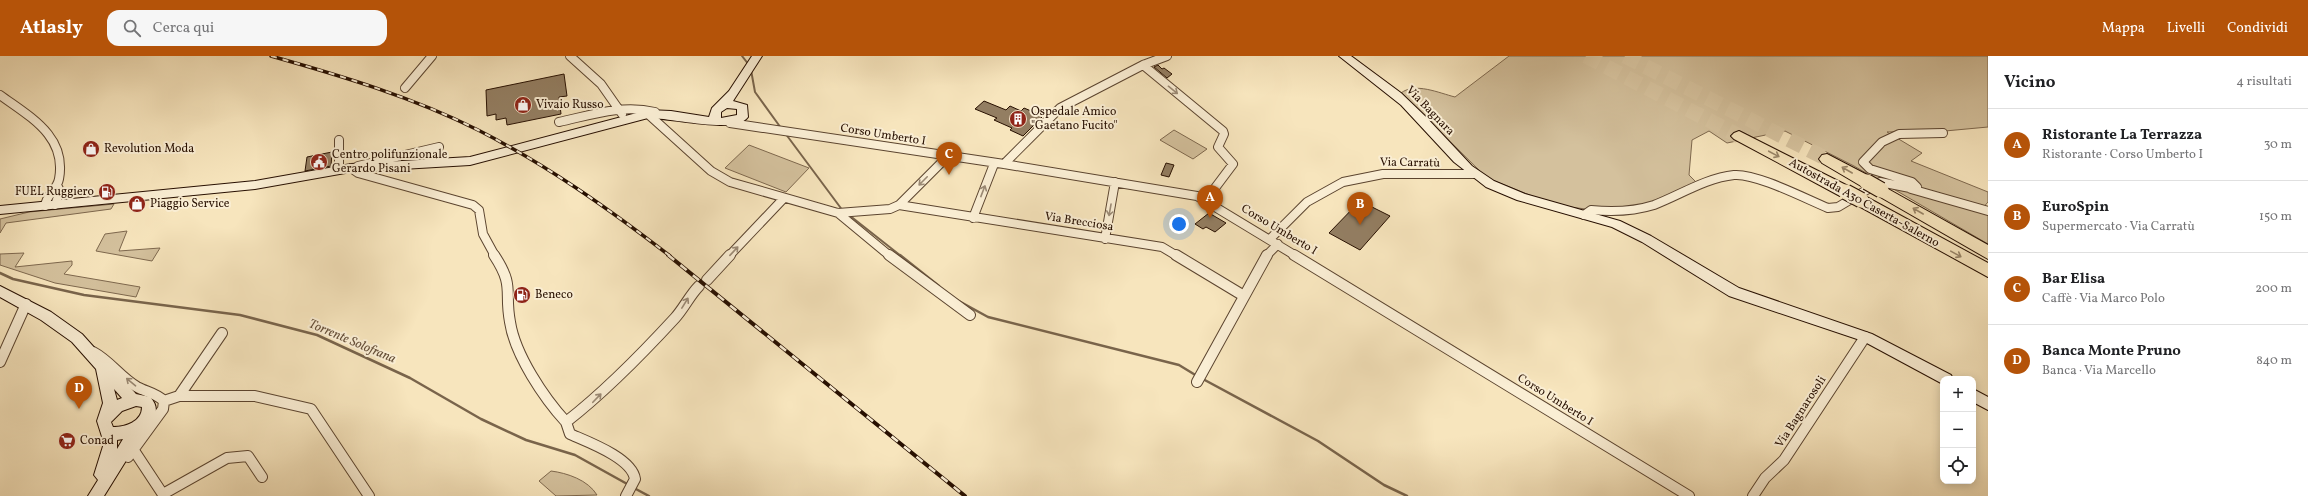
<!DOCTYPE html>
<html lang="it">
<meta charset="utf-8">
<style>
body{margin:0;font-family:Vollkorn,serif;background:#f6f6f6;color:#202124}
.controls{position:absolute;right:12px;bottom:12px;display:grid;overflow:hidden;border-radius:8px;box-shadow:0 2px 10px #0003}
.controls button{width:36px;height:36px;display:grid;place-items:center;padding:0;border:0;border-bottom:1px solid #e0e0e0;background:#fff;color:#202124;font:20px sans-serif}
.you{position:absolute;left:1179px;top:168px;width:14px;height:14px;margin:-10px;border:3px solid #fff;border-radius:50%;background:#1a73e8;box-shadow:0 0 0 6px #1a73e833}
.badge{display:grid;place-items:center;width:26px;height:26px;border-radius:50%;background:#b45309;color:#fff;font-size:13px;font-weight:700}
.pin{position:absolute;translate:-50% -33px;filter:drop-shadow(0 1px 2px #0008)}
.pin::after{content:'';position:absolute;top:21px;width:14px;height:12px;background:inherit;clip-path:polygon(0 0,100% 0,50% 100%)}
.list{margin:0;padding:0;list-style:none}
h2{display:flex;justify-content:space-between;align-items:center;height:52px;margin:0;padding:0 16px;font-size:17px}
h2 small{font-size:13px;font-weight:400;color:#757577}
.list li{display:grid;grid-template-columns:26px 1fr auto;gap:12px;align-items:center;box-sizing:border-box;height:72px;padding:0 16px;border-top:1px solid #e0e0e0}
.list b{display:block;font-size:15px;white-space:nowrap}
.list p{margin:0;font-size:13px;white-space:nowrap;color:#757577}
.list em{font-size:13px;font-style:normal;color:#757577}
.icon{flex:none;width:22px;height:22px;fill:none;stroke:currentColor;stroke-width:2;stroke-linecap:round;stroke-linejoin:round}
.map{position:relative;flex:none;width:1988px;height:440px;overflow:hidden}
header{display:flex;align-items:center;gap:24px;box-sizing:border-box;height:56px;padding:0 20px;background:#b45309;color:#fff}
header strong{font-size:19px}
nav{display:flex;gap:22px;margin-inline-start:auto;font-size:14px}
.search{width:280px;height:36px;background:#f6f6f6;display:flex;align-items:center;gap:10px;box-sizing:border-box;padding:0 14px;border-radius:12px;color:#757577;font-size:15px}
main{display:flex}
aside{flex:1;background:#fff}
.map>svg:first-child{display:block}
</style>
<header>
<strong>Atlasly</strong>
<div class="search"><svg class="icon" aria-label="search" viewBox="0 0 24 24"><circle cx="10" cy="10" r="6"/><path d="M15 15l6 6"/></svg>Cerca qui</div>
<nav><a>Mappa</a><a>Livelli</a><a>Condividi</a></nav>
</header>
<main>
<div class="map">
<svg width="1988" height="440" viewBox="0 0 1988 440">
<rect width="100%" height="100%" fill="#f7e5bd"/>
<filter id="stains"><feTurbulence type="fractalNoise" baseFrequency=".005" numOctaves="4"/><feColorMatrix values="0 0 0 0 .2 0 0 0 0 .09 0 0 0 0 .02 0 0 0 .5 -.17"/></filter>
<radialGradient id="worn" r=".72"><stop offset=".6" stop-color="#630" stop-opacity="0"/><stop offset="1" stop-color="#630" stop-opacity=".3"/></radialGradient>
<path fill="#d4c19d" stroke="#7e684e" d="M1509,0H1988V71L1945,75L1887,76L1922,97L1911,105L1988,136V146L1981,154L1988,157V188L1854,110L1785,75L1727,87L1709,75L1692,84L1689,119L1699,129L1653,149L1609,156L1570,151L1537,142L1487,122L1401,37C1415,26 1439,37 1455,41Z
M1174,74L1207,93L1193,103L1160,84Z
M749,89L809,112L786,136L725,112Z
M114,148L111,153L6,167L0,177V163L29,156Z
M127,175L119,195L160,192L152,205L96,195L105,178Z
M24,197L15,211L72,205V209L64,218L140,231L136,241L55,227L0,209V198Z
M551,415C567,417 588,424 597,439L556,440L539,425Z"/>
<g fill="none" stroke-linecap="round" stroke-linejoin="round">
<path stroke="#79644b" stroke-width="2" d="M742,0L749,9
M751,14L755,36L781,72
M785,77L843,155
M849,159L901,200"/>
<path stroke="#79644b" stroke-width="2.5" d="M900,199L939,230
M0,217L13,223L84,239L240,259L317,279L410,322L481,363L526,384L575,399L629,429
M957,244L988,261L1179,309L1197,320
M1201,322L1318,385L1384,429L1407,440
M634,432L649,440"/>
</g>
<path fill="#937e62" stroke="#270f00" d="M1158,9L1162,13L1164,12L1172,18L1167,22L1154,11Z
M564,18L567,40L559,41L561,58L507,69L506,62L496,64V58L487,60L486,34Z
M984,45L1006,54L1010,50L1021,55L1024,52L1043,60L1023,80L1010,74L1012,72L994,64L997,62L975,53Z
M332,96L331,110L305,115L307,101Z
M1166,107L1174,109L1169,121L1161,119Z
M1360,145L1390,160L1360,194L1329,177Z
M1209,157L1226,167L1215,176L1206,171L1203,173L1195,168Z"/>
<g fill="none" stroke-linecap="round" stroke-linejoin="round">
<path stroke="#d8c5a1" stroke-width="15" stroke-dasharray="15 8" stroke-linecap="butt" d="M1586,0L1739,80
M1625,0L1827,103"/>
<g stroke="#5b442f" stroke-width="10">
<path id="street-far1" d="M570,0L601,28L622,58
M1143,9L1223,75L1224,78L1218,91L1233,108L1206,144
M405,32L432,0
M0,39C30,61 67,80 59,123C57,134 46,139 45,150
M648,58L711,115L730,126L838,157L890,153L899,149L947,101
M559,66C591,59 622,48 655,56
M730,67L1004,108L1197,140L1296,200
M339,84V114
M1004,108L1060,52L1143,9L1167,0
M358,110L439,91
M351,112L358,117L473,149L479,154L483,178L495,200
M1911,133L1988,155
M55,149L60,135L57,129
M899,149L1162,191L1177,200
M838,157L890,200
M1584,159L1591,154C1611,156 1635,155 1654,149C1680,139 1706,122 1734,119C1756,117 1806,143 1828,152L1838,151L1880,126L1915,133L1917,131L1912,126L1870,113L1863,106L1882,86L1899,78L1943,77
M973,162L994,108
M1105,183L1115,126
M1270,183L1307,146L1343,126L1383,118H1474
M729,200L784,142
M1266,200L1278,188"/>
</g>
<g stroke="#5b442f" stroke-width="12">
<path id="street" d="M494,199C515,231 504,234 510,266C515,299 544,342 566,366
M889,199L970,259
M1176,199L1244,240
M1294,199L1689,440
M707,224L730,199
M93,296C110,305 120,321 137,331C146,336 156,337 164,345L163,353L128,401
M0,306L26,248
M1197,326L1267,199
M179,340L222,277
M164,345L179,340H255L311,353L369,440
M566,366C606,335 641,299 675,262C684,252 690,239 699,230
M566,366L570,378C588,386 632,402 635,423L626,440
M133,393L164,440
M163,438L227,402L248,400L262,421
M1753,440L1765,422L1784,404L1865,281"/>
</g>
<g stroke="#270f00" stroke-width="2">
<path id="secondary" d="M752,0H762L733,45L747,49L748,61C736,79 669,61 648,62L470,109L351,116L255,133L0,158V150L255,125L351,108L470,101L648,54L671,55L709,61L712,52L729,35ZM727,52L737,53V59L721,62V56Z
M1339,0H1351L1401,37L1426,61L1472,110L1494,125L1525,138L1620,165L1651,180L1739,232L1872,278L1951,319L1953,323H1943V328L1941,327L1863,285L1729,240L1642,186L1612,171L1517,144L1486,131L1454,106L1401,49Z
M0,230L51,256L82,278L136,338L150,341C161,352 155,365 145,374L104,440H88L98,424L94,419L104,387L97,365L103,347L96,313L72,286L41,264L0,241ZM114,333L122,342L117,344ZM136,350L142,351C142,366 125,371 113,371L111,366L122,355ZM123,383L117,393V384Z
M1973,333L1988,341V354L1973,346Z"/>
</g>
<g stroke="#270f00" stroke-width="2">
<path id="highway" d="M1739,75L1852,132L1854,136L1852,140H1840L1734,83L1731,80L1734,77Z
M1827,98L1873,122L1875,126L1873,130H1861L1822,107L1819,103L1822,99Z
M1881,129L1988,189V203L1875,138L1873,134L1875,130Z
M1861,138L1988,207V221L1855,148L1853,144L1855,140Z"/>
</g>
<use href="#street-far1" stroke="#faeed4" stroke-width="8"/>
<use href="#street" stroke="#faeed4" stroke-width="10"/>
<use href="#secondary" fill="#faeed4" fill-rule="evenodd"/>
<use href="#highway" fill="#f7e5bd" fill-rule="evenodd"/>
<g stroke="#270f00" stroke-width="3.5">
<path id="rail-far1" d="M271,0C342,20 412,41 478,74C547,109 609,153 670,200"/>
</g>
<g stroke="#270f00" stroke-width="4">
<path id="rail" d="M668,199L965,440"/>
</g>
<use href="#rail-far1" stroke="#faeed4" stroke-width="2" stroke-dasharray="6" stroke-linecap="butt"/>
<use href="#rail" stroke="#faeed4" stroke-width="2.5" stroke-dasharray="8" stroke-linecap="butt"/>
<g stroke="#270f00" stroke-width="17" stroke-linecap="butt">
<path id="highway-bridge" d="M1867,126L1881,134
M1846,136L1861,144"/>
</g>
<use href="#highway-bridge" stroke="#f7e5bd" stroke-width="15"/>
</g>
<defs><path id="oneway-shaft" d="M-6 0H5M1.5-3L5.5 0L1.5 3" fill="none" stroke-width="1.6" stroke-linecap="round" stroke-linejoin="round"/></defs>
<g stroke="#9b8a75">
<use href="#oneway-shaft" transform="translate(1173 34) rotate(39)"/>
<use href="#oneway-shaft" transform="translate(923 125) rotate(135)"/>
<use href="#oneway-shaft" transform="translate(983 135) rotate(-69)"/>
<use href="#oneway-shaft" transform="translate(1110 154) rotate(100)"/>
<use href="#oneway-shaft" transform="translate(734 195) rotate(-47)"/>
<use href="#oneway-shaft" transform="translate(685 247) rotate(-58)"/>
<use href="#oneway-shaft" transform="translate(131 326) rotate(-140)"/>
<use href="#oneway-shaft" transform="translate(597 342) rotate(-46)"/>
</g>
<g stroke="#998568">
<use href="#oneway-shaft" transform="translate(1774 98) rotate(28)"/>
<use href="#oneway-shaft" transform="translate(1847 114) rotate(-150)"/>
<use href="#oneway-shaft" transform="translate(1918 155) rotate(-150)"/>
<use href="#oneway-shaft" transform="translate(1956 198) rotate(29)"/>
</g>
<defs>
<g id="shop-disc" transform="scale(0.9)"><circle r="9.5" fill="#8f2418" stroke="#faeed4"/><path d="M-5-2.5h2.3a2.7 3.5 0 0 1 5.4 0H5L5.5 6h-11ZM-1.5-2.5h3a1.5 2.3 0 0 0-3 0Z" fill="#fff"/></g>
<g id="building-disc" transform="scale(0.9)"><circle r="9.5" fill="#8f2418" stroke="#faeed4"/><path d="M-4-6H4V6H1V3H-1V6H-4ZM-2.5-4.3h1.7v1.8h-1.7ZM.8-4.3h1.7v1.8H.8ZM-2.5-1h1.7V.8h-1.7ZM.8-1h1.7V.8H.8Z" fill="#fff"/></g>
<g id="civic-disc" transform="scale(0.9)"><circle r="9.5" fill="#8f2418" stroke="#faeed4"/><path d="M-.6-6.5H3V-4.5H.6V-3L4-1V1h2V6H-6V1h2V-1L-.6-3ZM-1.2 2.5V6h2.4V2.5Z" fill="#fff"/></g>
<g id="fuel-disc" transform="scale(0.9)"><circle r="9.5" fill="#8f2418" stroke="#faeed4"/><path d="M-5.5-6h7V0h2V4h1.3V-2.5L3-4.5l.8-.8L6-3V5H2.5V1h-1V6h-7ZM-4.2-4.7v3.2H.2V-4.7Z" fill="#fff"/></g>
<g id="supermarket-disc" transform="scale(0.9)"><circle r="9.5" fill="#8f2418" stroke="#faeed4"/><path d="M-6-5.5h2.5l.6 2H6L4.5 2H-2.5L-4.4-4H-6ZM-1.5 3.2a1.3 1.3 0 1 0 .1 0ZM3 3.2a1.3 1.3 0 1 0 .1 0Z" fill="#fff"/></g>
</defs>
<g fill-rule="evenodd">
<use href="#shop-disc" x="523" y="49"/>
<use href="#building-disc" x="1018" y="63"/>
<use href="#shop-disc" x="91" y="93"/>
<use href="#civic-disc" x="319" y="106"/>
<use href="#fuel-disc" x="107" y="136"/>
<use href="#shop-disc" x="137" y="148"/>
<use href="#fuel-disc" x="522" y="239"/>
<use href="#supermarket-disc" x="67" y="385"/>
</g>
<g text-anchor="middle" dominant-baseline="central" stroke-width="4" stroke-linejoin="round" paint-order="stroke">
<g font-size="12" fill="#270f00" stroke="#faeed4" text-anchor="start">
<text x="536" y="49">Vivaio Russo</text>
<text x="1031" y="56">Ospedale Amico<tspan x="1031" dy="14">"Gaetano Fucito"</tspan></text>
<text x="104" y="93">Revolution Moda</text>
<text x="332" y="99">Centro polifunzionale<tspan x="332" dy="14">Gerardo Pisani</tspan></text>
<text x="94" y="136" text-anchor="end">FUEL Ruggiero</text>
<text x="150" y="148">Piaggio Service</text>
<text x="535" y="239">Beneco</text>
<text x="80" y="385">Conad</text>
</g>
<g font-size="12" fill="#270f00" stroke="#faeed4">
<text transform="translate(1430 55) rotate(46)">Via Bagnara</text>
<text transform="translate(883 79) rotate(9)">Corso Umberto I</text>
<text transform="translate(1410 107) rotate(1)">Via Carratù</text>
<text transform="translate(1864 147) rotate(29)">Autostrada A30 Caserta-Salerno</text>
<text transform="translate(1079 166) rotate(9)">Via Brecciosa</text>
<text transform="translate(1279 174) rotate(31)">Corso Umberto I</text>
<text transform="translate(1555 344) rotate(32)">Corso Umberto I</text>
<text transform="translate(1801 356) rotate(-57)">Via Bagnarosoli</text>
</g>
<g font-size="13" font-style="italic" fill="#654e38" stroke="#faeed4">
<text transform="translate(352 286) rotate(23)">Torrente Solofrana</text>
</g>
</g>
<rect width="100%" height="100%" filter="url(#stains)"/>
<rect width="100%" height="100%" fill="url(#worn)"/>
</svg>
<div class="controls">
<button>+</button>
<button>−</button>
<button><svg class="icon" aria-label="locate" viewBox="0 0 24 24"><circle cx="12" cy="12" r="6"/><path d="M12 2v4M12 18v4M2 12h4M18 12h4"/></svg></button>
</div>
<div class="you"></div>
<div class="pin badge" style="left:1210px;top:162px">A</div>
<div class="pin badge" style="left:1360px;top:169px">B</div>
<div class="pin badge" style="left:949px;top:119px">C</div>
<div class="pin badge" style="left:79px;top:353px">D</div>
</div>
<aside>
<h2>Vicino<small>4 risultati</small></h2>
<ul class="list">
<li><span class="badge">A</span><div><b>Ristorante La Terrazza</b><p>Ristorante · Corso Umberto I</p></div><em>30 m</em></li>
<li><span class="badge">B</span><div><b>EuroSpin</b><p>Supermercato · Via Carratù</p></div><em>150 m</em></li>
<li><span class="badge">C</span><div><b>Bar Elisa</b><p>Caffè · Via Marco Polo</p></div><em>200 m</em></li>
<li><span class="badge">D</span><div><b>Banca Monte Pruno</b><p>Banca · Via Marcello</p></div><em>840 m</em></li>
</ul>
</aside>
</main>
